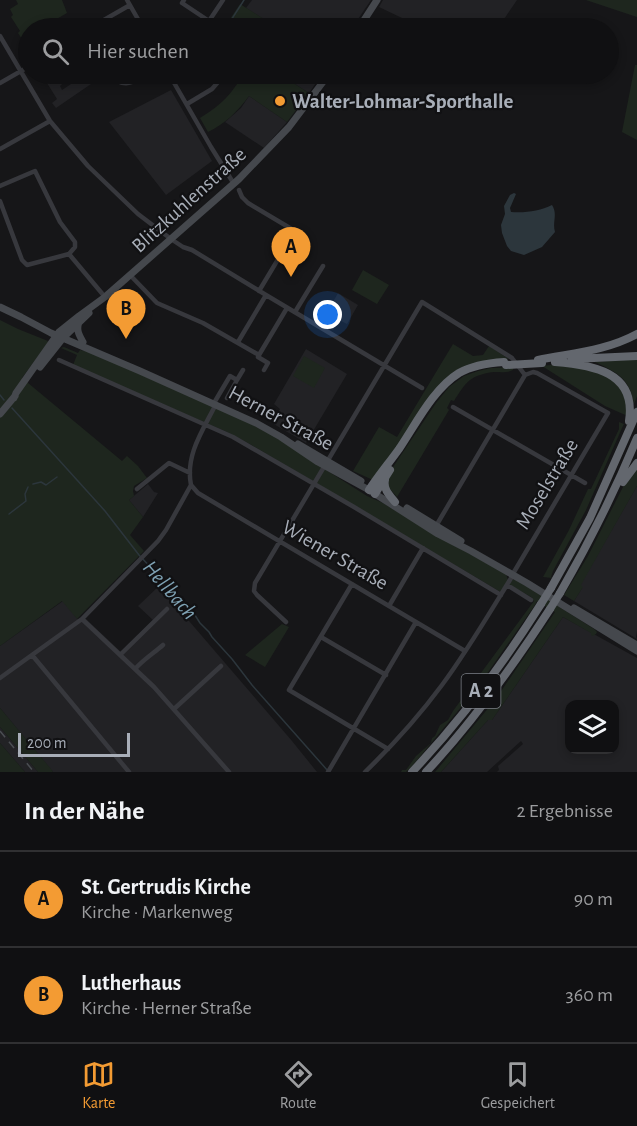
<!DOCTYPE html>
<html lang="de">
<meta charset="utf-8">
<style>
body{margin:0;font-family:"Alegreya Sans",sans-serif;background:#19191b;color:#f1f3f6}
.controls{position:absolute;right:18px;bottom:18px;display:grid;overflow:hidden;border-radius:12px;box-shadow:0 3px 9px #0003}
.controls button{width:54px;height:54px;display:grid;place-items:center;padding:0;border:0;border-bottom:2px solid #303032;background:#101012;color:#f1f3f6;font:30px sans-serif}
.scale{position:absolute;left:18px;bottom:15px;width:112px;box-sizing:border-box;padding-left:6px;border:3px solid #a8aeb8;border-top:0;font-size:16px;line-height:21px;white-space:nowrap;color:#a8aeb8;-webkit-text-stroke:4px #111113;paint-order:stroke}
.you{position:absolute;left:328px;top:315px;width:21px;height:21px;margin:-15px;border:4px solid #fff;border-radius:50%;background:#1a73e8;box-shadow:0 0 0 9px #1a73e833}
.badge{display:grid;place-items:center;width:39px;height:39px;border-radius:50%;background:#f39b33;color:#111;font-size:20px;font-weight:700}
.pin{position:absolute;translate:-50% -50px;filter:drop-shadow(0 2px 3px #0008)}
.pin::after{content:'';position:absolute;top:32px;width:21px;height:18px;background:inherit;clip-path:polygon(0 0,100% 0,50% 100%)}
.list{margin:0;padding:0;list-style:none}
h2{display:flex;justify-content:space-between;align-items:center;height:78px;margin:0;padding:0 24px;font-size:26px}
h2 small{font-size:20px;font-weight:400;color:#9c9d9f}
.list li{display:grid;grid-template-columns:39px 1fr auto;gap:18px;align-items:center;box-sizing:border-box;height:96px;padding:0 24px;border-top:2px solid #303032}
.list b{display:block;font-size:22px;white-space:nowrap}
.list p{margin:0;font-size:20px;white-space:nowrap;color:#9c9d9f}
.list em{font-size:20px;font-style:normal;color:#9c9d9f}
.icon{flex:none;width:33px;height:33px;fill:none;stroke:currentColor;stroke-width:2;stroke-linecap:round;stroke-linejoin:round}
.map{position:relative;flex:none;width:637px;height:772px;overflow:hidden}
.search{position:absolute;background:#101012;box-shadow:0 3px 9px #0003;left:18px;right:18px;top:18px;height:66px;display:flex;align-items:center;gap:15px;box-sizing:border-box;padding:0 21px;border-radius:33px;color:#9c9d9f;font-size:22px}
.sheet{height:270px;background:#101012}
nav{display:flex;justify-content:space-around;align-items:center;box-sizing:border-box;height:84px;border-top:2px solid #303032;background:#101012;font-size:16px;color:#9c9d9f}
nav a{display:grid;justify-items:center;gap:3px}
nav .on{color:#f39b33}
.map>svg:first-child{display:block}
</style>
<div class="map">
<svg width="637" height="772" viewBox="0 0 637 772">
<rect width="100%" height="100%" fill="#161618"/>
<path fill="#222225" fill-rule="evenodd" d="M252,0H371L352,28H278L246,8Z
M383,0H517L498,28H423L379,7Z
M73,74H87L89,77L87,79L91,84L56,108L52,103L57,99L47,83L59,75L64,82L60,86L62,90L77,80Z
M279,74H322L309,93Z
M171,90L212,161L166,195L109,122Z
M249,96L287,122L264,148L225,122L241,108Z
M338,293L358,305L347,324L339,320L333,330L321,323Z
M306,349L347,374L306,443L272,423L280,409L274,404Z
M148,484L154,492L158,493L143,517L129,500Z
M637,486V631L636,637L637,639L574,601L582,588L580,585Z
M159,586L292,741L317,772H53L0,708V646L63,601L80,622L86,619L121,652L153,620L138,606Z
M563,617L637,658V772H497L499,770L498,766L523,744L521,741L487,772H441L488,720H492ZM570,704H614V750H570Z
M0,727L38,772H25L0,743Z"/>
<path fill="#1e261e" d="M16,0H62L67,13L41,28H28V36L22,39L18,33L20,31L11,17L13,15L10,9L18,4Z
M586,0H637V17Z
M240,4L278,28H224Z
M635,65H637V140L622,132Z
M244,74H279L309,93L287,122L249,96C238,111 225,124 208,132L200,118C224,103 229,96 244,74Z
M363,270L389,285L377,304L352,290Z
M0,320L18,329L48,341L47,344L22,378L122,461L127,456L138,466L147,478L134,486L133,491L134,496L129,500L143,517L130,535L144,551L77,619L62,601L0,646Z
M453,344L473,356L483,355L489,346L509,359H499L454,374L373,480L353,471L379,427L397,437Z
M64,347L78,353L80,350L90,352L207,402L284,441L304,456L367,496L383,503L430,532L506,574L508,580L501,591H499L248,443L227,432L73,365L77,355L61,348Z
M304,356L325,368L314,388L293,376Z
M637,359V396L634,404C630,378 616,372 595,362Z
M559,364L601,372L615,379L628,398L626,415L623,414L605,406L542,366Z
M513,367V370C507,373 501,372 494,372C470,375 466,382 454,401L451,400L447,408L449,410L397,497L390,489L386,478L393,467L436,403L449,387L464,376L478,371L491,368Z
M619,422L624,424L622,428L586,510L553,571L551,577L552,578L543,577L569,530L588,489H591L619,429Z
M637,466V486L581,585L583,587L574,601L564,595L588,556L625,483Z
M513,579L516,580L528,587L594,629L597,632L596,634L593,636L591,635V633L563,617L492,720H488L441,772H435L495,700L555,612L537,601L535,605L477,688L413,765L406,772H401L402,770H406L416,756L431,743L432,738L435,736L440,725L448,720L453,711L534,601L531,597L510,585V583Z
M282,624L289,627L265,667L245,655Z
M0,708L51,769L53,772H38L0,727Z
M0,743L25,772H0Z"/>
<path fill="#2c363c" d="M514,193L516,194L510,208L511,212C526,213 540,211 552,205C558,214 552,222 555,232L542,247L524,255L511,251L507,246L502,233L501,225L505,214L504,206L510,195Z"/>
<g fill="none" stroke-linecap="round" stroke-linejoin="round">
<path stroke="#2c363c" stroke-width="1.5" d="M226,28L244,0
M0,395L4,400
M12,408L105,511L139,555L193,612L200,623L209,632L212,637L232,659L252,685L328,771
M33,484L41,482L46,485L57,477
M9,514L26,501L25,494L28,487"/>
<path stroke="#37383d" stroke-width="4.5" d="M127,0L143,28
M184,0L182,3L209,21
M90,28L130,5
M198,28L209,21L223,0
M0,36L50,121L88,166L138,214L171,239L183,247L192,250L266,295L422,388
M108,74C124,89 131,83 149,74
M169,74L211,147L234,184
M0,83L28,67
M187,104L212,89L225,74
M0,149L50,121
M0,186L35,171L60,222L75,242V247L69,254L27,265L22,260L0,201
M239,190L242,197L248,203L295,231L259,291
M69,254L105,297
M130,275L157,303L203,323L259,355L258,357L268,363L264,370
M295,312L323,266
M238,342L266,295
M259,355L287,308
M59,360L233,437L354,507L501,595
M227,398L237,380
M214,403L230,376L237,380L243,370
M453,407L585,483
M191,485L198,493L465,651
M137,489L169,463L190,473
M436,526L525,375
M511,574L514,572L608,413L537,373L533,372L525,375
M352,584L289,690L388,749
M507,585L531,600
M389,606L423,548
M82,619L154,687L229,772
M286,622L257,595L254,591L255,583L422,302L512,358L525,375
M321,637L386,675
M32,655L129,772
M120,655L167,609
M135,669C144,659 154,653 163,645
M0,678L82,619L158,541L166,530L191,485C185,455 203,430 216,404
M174,709L221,666
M328,772L416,622
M365,772C393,745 419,716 442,685C468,650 490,612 513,575"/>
<path stroke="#45484d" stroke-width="7" d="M359,28L377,0
M0,307L21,317L51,333L140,371L256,423L281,437L318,462L369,490L438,534L471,551L527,583L637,651
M79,322C76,330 79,335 83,342
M40,367L63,338L89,313
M14,398L16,393L59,332L79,316L105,297L239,179L289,127L329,74
M0,414L15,396
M298,444L361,481
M407,508L461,541
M574,608L637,645"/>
<path stroke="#63676e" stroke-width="8" d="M572,359L637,356
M538,360C572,353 606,351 637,334
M555,362C591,365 637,371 629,421
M385,480C383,489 389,495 395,502
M623,482L637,463
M369,490C378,476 389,463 399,449C416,424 433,389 459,373C473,365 488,363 504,362
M375,494L390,470
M551,588L590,518L637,412
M560,593C589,543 615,491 637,438
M412,772C461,720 503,664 541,604
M426,772C473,722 513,666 550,609"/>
<path stroke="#4a4d52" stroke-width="1.5" stroke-dasharray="8 6" stroke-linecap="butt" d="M0,731L34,772"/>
<path stroke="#63676e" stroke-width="8" d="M506,365L542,363
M541,604L551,588
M550,609L560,593"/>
</g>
<circle fill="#f39b33" stroke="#111113" stroke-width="2" cx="280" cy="101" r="6"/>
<g text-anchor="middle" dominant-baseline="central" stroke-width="4.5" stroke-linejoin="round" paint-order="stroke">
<rect fill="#111113" stroke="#7b7f86" stroke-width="1.5" x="461.5" y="674" width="39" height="34" rx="4.5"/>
<g font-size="20" font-weight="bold" fill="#a8aeb8">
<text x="481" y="691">A 2</text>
</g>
<g font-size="21" font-weight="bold" fill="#a8aeb8" stroke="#111113" text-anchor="start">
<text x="292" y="101">Walter-Lohmar-Sporthalle</text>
</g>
<g font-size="21" fill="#a8aeb8" stroke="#111113">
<text transform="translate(189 200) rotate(-42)">Blitzkuhlenstraße</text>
<text transform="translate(281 418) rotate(28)">Herner Straße</text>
<text transform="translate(547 484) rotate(-59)">Moselstraße</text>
<text transform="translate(335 555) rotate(30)">Wiener Straße</text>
</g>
<g font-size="22" font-style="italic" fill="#7ea1b3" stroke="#111113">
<text transform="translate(170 590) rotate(49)">Hellbach</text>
</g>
</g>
</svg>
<div class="controls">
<button><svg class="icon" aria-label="layers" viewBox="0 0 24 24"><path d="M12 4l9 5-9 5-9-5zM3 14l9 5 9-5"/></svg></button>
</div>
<div class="scale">200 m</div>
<div class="you"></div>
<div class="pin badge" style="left:291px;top:277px">A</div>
<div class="pin badge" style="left:126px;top:339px">B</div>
<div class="search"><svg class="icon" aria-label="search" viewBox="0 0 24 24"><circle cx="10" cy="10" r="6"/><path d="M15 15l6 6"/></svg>Hier suchen</div>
</div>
<section class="sheet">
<h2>In der Nähe<small>2 Ergebnisse</small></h2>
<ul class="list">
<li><span class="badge">A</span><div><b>St. Gertrudis Kirche</b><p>Kirche · Markenweg</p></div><em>90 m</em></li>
<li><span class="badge">B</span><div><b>Lutherhaus</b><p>Kirche · Herner Straße</p></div><em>360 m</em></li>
</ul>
</section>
<nav>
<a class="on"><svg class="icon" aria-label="map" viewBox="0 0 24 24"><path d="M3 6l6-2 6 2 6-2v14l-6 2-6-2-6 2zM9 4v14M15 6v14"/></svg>Karte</a>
<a><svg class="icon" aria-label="directions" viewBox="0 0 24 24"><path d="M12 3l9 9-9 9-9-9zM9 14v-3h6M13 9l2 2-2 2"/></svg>Route</a>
<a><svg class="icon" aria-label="saved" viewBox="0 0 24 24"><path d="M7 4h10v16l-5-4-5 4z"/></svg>Gespeichert</a>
</nav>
